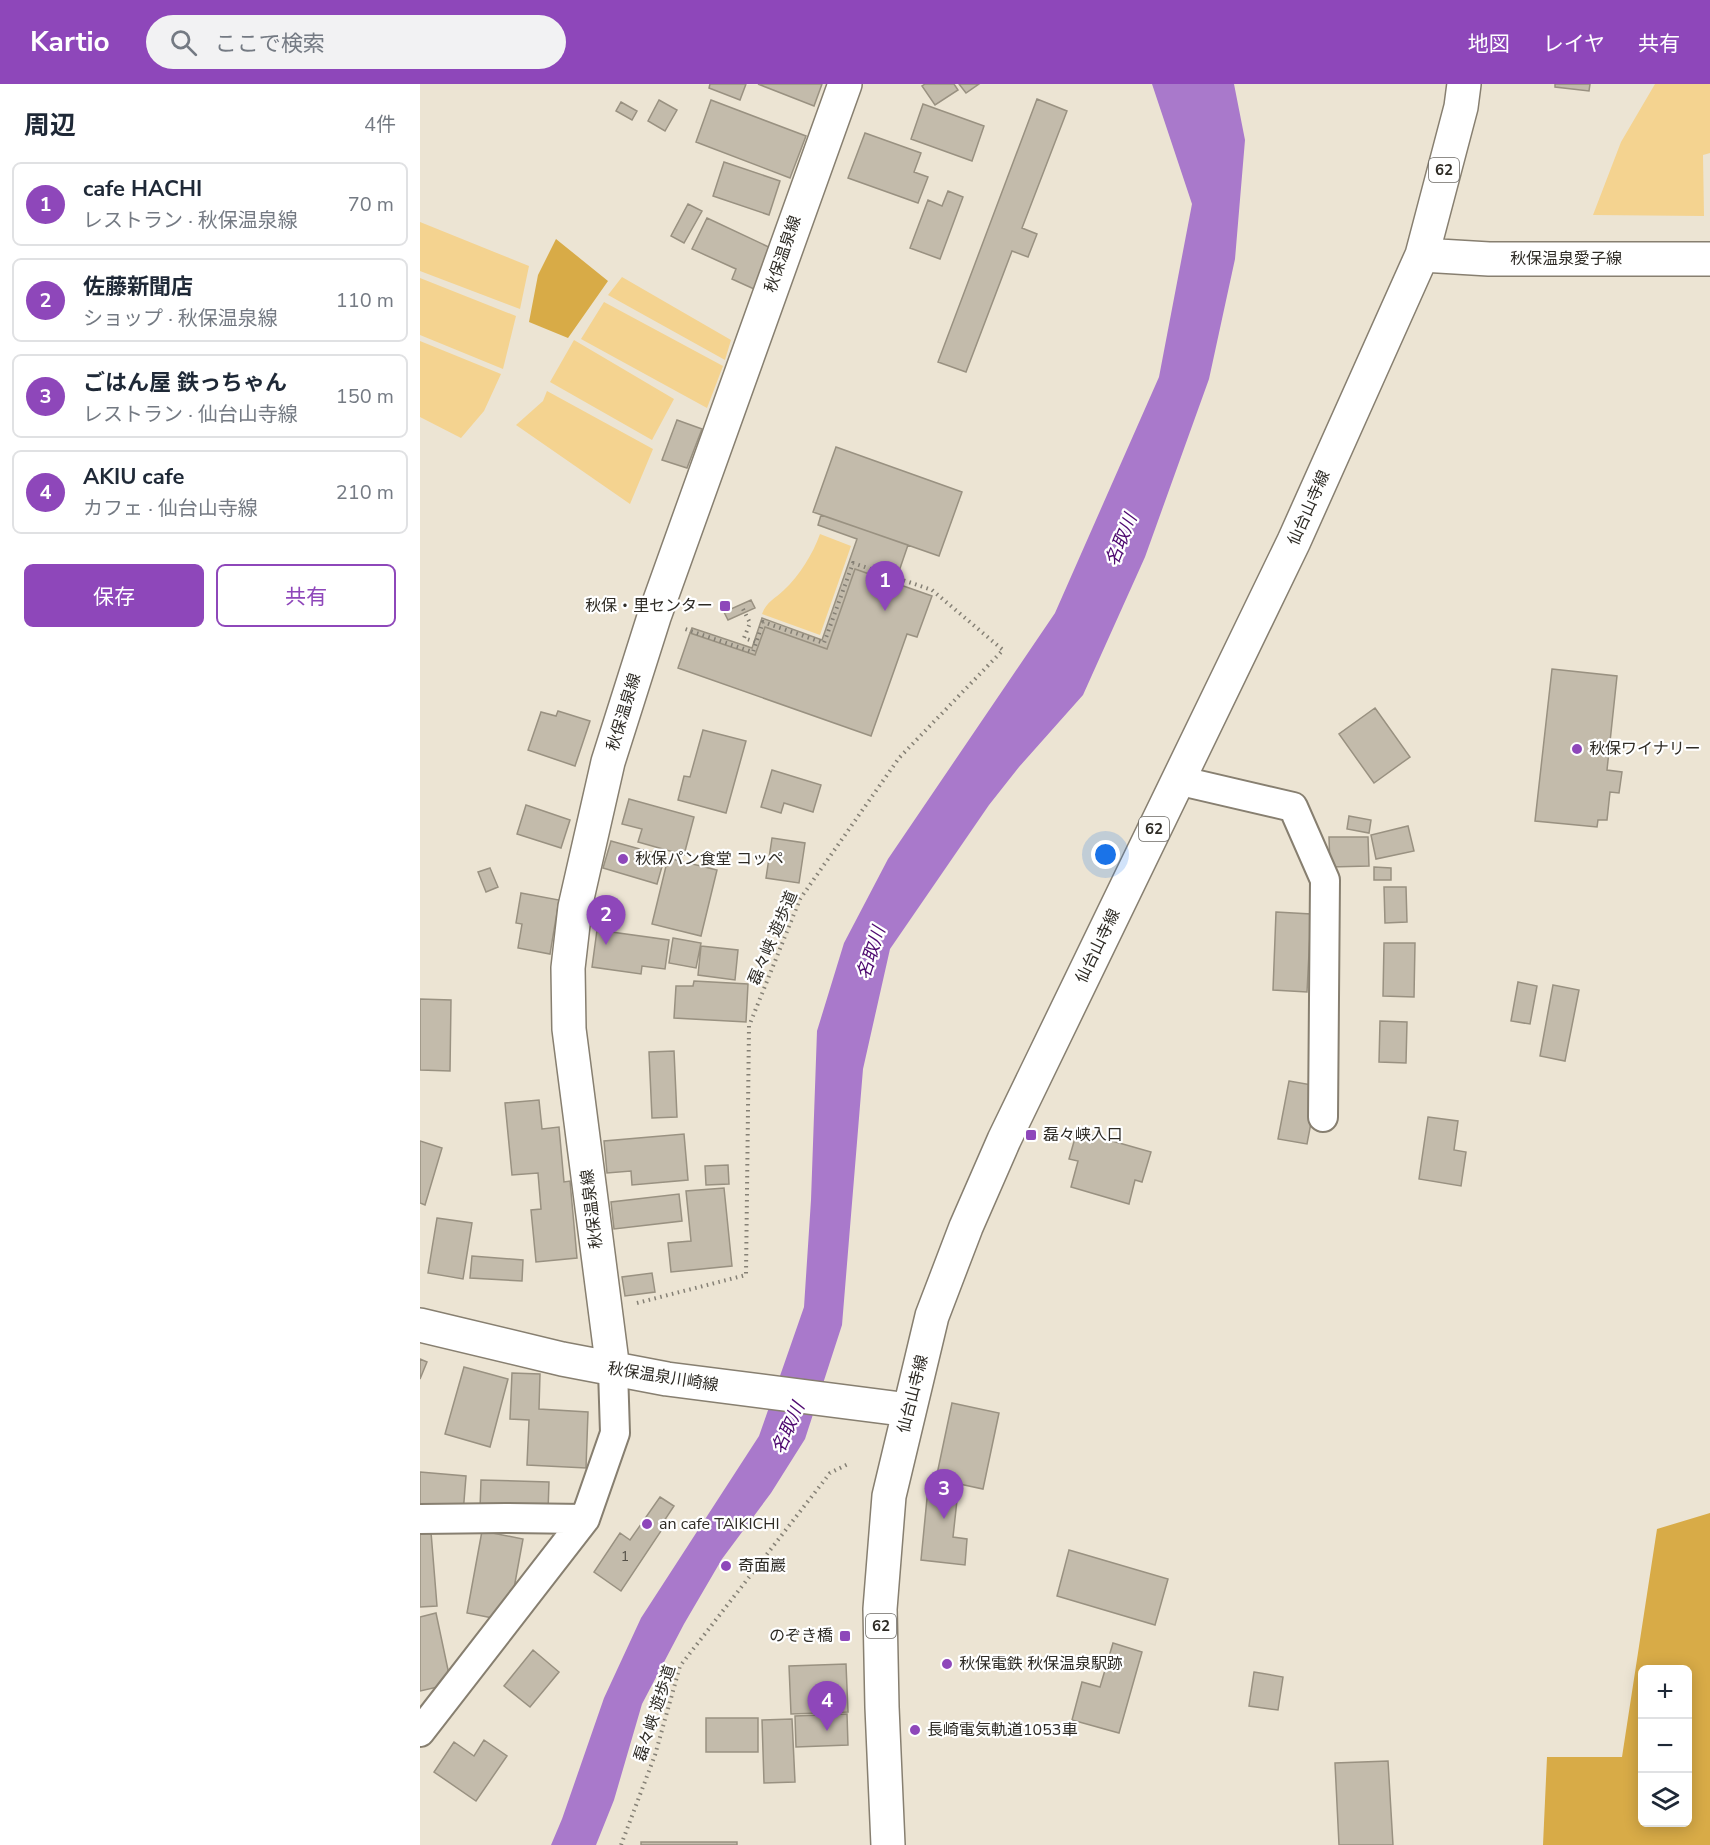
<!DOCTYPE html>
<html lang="ja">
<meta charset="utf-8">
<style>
body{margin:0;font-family:"Nunito Sans","Noto Sans JP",sans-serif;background:#f2f2f3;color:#1f2937}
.controls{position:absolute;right:18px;bottom:18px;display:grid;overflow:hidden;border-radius:9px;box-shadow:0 3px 15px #0003}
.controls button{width:54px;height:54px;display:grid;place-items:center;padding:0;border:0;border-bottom:2px solid #e0e1e3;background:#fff;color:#1f2937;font:30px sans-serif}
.you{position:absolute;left:686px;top:771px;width:21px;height:21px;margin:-15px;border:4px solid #fff;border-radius:50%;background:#1a73e8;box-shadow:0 0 0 9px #1a73e833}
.badge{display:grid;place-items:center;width:39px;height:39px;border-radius:50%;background:#8e47ba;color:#fff;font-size:20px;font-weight:700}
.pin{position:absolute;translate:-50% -50px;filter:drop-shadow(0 2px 3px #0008)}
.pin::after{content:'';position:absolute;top:32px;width:21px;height:18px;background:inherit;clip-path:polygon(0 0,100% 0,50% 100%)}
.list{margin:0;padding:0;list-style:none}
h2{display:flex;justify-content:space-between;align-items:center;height:78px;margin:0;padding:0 24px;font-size:26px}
h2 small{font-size:20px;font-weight:400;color:#747a83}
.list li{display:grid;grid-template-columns:39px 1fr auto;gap:18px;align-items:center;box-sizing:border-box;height:84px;margin:0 12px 12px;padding:0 12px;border:2px solid #e0e1e3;border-radius:9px}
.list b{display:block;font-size:22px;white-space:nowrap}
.list p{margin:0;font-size:20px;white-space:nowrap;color:#747a83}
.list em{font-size:20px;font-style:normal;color:#747a83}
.actions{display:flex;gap:12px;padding:18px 24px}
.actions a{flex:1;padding:14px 0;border:2px solid #8e47ba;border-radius:9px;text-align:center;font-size:21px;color:#8e47ba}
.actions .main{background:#8e47ba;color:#fff}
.icon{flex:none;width:33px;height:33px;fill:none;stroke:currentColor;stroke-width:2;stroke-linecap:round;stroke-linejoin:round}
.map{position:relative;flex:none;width:1290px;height:1761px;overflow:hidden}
header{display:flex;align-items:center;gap:36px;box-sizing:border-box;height:84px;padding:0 30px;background:#8e47ba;color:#fff}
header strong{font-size:28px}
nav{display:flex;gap:33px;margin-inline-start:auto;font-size:21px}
.search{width:420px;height:54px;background:#f2f2f3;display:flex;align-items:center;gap:15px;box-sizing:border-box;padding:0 21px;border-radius:33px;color:#747a83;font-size:22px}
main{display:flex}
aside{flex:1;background:#fff}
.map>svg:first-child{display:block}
</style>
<header>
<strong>Kartio</strong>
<div class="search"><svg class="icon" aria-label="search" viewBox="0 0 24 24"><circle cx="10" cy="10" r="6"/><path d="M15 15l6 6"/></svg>ここで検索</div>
<nav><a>地図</a><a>レイヤ</a><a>共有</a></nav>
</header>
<main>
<aside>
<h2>周辺<small>4件</small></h2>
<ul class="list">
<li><span class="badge">1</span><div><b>cafe HACHI</b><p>レストラン · 秋保温泉線</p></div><em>70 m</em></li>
<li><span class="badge">2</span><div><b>佐藤新聞店</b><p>ショップ · 秋保温泉線</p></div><em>110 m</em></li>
<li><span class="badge">3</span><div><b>ごはん屋 鉄っちゃん</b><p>レストラン · 仙台山寺線</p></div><em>150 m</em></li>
<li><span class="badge">4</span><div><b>AKIU cafe</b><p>カフェ · 仙台山寺線</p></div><em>210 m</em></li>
</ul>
<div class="actions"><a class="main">保存</a><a>共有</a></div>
</aside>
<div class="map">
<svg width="1290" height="1761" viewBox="0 0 1290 1761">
<rect width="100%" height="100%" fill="#ece4d3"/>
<path fill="#f4d390" d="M1235,0H1290V69L1283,71L1284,132L1173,131L1201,58Z
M0,138L109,182L100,225L0,187Z
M202,193L311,256L305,276L188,211Z
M0,194L96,232L83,285L0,251Z
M184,218L303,282L287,324L161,255Z
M154,256L254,315L232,356L130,298Z
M0,257L81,290L64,327L41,354L0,333Z
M127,307L233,365L210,420L96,341L123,317Z
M400,450L431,462L400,551L342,530C347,517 355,515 364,506C379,492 393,470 400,450Z"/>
<path fill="#d8ab47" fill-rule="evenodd" d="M136,155L188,197L148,254L109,238L118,191Z
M1290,1429V1761H1123L1127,1673H1202L1237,1445ZM1222,1586H1268V1738H1222Z"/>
<path fill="#a979cb" d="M732,0H814L825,56L815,175L789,295L725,473L663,611L599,683L569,721L470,865L443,985L422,1241L385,1355L351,1409L302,1475L264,1540L222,1620L194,1716L176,1761H131L142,1735L184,1614L221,1534L339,1352L384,1223L391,1116L397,947L424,859L468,775L635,529L739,293L772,120Z"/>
<path fill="#c3bbab" stroke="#999181" stroke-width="1.5" d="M290,0H326L320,16L289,4Z
M338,0H402L394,22Z
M505,0H534L538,6L515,21L502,2Z
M539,0H559L546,9Z
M1135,0H1170L1169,7L1135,3Z
M617,15L647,27L602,144L617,150L608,173L592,167L546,288L518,278Z
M239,16L257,26L245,47L228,37Z
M291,16L386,52L370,94L276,58Z
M201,18L217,27L212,36L196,27Z
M503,20L564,42L552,77L491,55Z
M445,49L501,69L494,88L508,93L498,119L428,94Z
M304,78L360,97L349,131L293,112Z
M528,107L543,113L520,175L490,164L508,116L522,122Z
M268,120L282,127L264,159L251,152Z
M287,134L353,165L334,205L312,195L316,185L272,165Z
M257,336L282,345L267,384L242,376Z
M416,363L542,408L519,472L393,428Z
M401,431L488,461L475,499L435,485L407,565L345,543L335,571L270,549L272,544L332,564L342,534L402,556L437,455L398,441Z
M435,485L512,512L497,553L487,550L451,652L258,584L270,549L335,571L345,543L407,565Z
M331,516L335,524L308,536L304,528Z
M1132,585L1197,592L1187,686L1202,688L1199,709L1190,708L1187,736H1178L1177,743L1115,737Z
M955,624L990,673L954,699L919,650Z
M138,627L170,637L155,682L108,666L121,628L136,632Z
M283,646L326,657L306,729L258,716L264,692L270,693Z
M352,686L401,701L393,728L364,719L361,729L341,723Z
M209,715L274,733L264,771L218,758L222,745L202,740Z
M106,721L150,736L141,764L97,750Z
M929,732L951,736L949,749L927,745Z
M988,742L994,767L956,775L951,751Z
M909,753H948L949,782L910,783Z
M352,754L385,759L379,799L346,794Z
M191,757L245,772L237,800L183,784Z
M248,774L297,786L281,852L232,840Z
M954,783L971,784V796H954Z
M70,784L78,803L66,808L58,788Z
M964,803H986L987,838L965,839Z
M101,809L139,816L130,870L98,864L102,840L96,839Z
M856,828L891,830L887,908L853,906Z
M177,846L249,856L245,885L222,882L221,890L172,883Z
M253,854L281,859L276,884L249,879Z
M964,859H995L994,913L963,912Z
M281,862L318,866L315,896L278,891Z
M274,897L328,900L326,938L254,934L256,902H273Z
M1098,898L1117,902L1110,940L1091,937Z
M1133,901L1159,906L1145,977L1120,972Z
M0,915L31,916L30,987L0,986Z
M960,937L987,938L986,979L959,978Z
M254,967L257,1033L232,1034L229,968Z
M869,997L898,1002L887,1060L858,1055Z
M119,1016L122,1045L139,1043L144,1098L150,1097L157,1174L116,1178L111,1126L121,1125L118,1089L92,1091L85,1019Z
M1008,1033L1038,1037L1034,1066L1046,1068L1041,1102L999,1095Z
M657,1047L731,1068L722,1098L715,1096L709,1120L651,1103L658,1077L649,1075Z
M264,1050L268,1096L212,1101L211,1087L187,1089L184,1057Z
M0,1057L22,1064L5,1121L0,1119Z
M308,1081L309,1100L286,1101L285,1082Z
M304,1104L312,1182L251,1188L248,1159L271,1157L266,1107Z
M259,1110L262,1137L194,1145L191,1118Z
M17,1134L52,1139L43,1195L8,1189Z
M52,1172L103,1176L102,1197L50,1194Z
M232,1189L235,1208L205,1212L202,1193Z
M0,1275L7,1278L0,1295Z
M44,1283L88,1295L70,1363L25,1350Z
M92,1289L120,1290L119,1325L168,1328L166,1384L107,1381L109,1336L90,1335Z
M532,1319L579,1329L563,1405L516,1395Z
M0,1388L46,1392L43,1430L0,1426Z
M61,1396L129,1398L128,1427L60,1425Z
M508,1404L538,1407L533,1453L547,1455L545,1481L501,1476Z
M240,1413L254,1422L242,1440L245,1441L201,1507L174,1488L200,1449L210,1456Z
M62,1447L103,1455L88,1537L47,1529Z
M11,1448L17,1522L0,1523V1449Z
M649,1466L748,1495L735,1541L637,1512Z
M16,1529L31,1600L0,1607V1533Z
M693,1559L722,1568L699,1649L652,1636L662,1598L680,1603Z
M113,1566L139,1588L110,1623L84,1602Z
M426,1580L428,1628L371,1630L369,1582Z
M834,1588L863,1593L858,1626L829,1622Z
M427,1630L428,1661L376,1663L375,1632Z
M286,1634H338V1668H286Z
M372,1635L375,1698L344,1699L342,1636Z
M64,1656L87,1672L56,1717L14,1688L34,1658L54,1672Z
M968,1677L973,1761H919L915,1679Z
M221,1758H317V1761H221Z"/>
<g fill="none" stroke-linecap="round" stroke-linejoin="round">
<g stroke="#877f70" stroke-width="32">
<path id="minor" d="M757,696L873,723L905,796L903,1033
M0,1435L86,1434L165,1435
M0,1648L165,1435L195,1349L193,1286"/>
</g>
<g stroke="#877f70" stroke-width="36">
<path id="major" d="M1002,171L1069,175H1290
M0,1241L142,1275L247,1295L489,1326
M193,1286L149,945L148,884L155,823L188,678L234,533L425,0
M468,1761L462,1623L460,1525L469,1412L512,1232L546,1143L584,1056L874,457L1002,171L1041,23L1044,0"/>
</g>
<path stroke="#858075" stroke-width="4" stroke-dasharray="1.5 4.5" stroke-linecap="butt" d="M323,525L330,539L324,554L336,558
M217,1219L326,1191L329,942L380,815L479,674L583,566L512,506L433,479L404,559L343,538L333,568L262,544
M201,1761L235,1671L260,1582L410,1389L428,1380"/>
<use href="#minor" stroke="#fff" stroke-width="28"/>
<use href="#major" stroke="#fff" stroke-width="33"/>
</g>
<g fill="#8e47ba" stroke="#fff" stroke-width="2">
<rect x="299" y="516" width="12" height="12" rx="3"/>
<circle cx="1157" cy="665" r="6"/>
<circle cx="203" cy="775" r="6"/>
<rect x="605" y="1045" width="12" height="12" rx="3"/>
<circle cx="227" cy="1440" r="6"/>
<circle cx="306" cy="1482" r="6"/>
<rect x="419" y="1546" width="12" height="12" rx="3"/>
<circle cx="527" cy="1580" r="6"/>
<circle cx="495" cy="1646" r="6"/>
</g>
<g text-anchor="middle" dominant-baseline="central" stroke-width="4.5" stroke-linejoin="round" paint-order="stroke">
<g font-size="14" fill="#534f46">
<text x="205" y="1472">1</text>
</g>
<g fill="#fff" stroke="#6d6b66" stroke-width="1.5">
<rect x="1009" y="74" width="30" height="24" rx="4.5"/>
<rect x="719" y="733" width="30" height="24" rx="4.5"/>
<rect x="446" y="1530" width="30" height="24" rx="4.5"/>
</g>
<g font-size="15" font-weight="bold" fill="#2e2b25">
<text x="1024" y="86">62</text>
<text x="734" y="745">62</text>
<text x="461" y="1542">62</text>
</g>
<g font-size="16" fill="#2e2b25" stroke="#fff">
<text transform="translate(363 170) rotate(-71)">秋保温泉線</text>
<text x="1146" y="175">秋保温泉愛子線</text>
<text transform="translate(889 424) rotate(-66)">仙台山寺線</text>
<text transform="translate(204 628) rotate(-73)">秋保温泉線</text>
<text transform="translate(353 854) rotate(-67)">磊々峡 遊歩道</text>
<text transform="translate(678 862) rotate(-64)">仙台山寺線</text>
<text transform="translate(172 1125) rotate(-97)">秋保温泉線</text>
<text transform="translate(243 1293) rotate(9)">秋保温泉川崎線</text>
<text transform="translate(493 1310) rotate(-76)">仙台山寺線</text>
<text transform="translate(235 1629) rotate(-72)">磊々峡 遊歩道</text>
</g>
<g font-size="16" fill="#2e2b25" stroke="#fff" text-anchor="start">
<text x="293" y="522" text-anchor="end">秋保・里センター</text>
<text x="1169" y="665">秋保ワイナリー</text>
<text x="215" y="775">秋保パン食堂 コッペ</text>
<text x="623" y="1051">磊々峡入口</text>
<text x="239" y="1440">an cafe TAIKICHI</text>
<text x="318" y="1482">奇面巖</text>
<text x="413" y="1552" text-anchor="end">のぞき橋</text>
<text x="539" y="1580">秋保電鉄 秋保温泉駅跡</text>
<text x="507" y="1646">長崎電気軌道1053車</text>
</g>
<g font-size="18" font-style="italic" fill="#4e0970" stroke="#fff">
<text transform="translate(701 456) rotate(-68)">名取川</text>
<text transform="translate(451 869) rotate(-72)">名取川</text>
<text transform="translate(368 1344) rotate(-66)">名取川</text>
</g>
</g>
</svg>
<div class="controls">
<button>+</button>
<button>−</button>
<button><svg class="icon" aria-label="layers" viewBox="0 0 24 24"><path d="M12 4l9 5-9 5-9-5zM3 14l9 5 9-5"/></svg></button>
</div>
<div class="you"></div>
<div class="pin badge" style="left:465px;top:527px">1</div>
<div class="pin badge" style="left:186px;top:861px">2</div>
<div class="pin badge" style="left:524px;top:1435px">3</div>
<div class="pin badge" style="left:407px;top:1647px">4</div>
</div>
</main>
